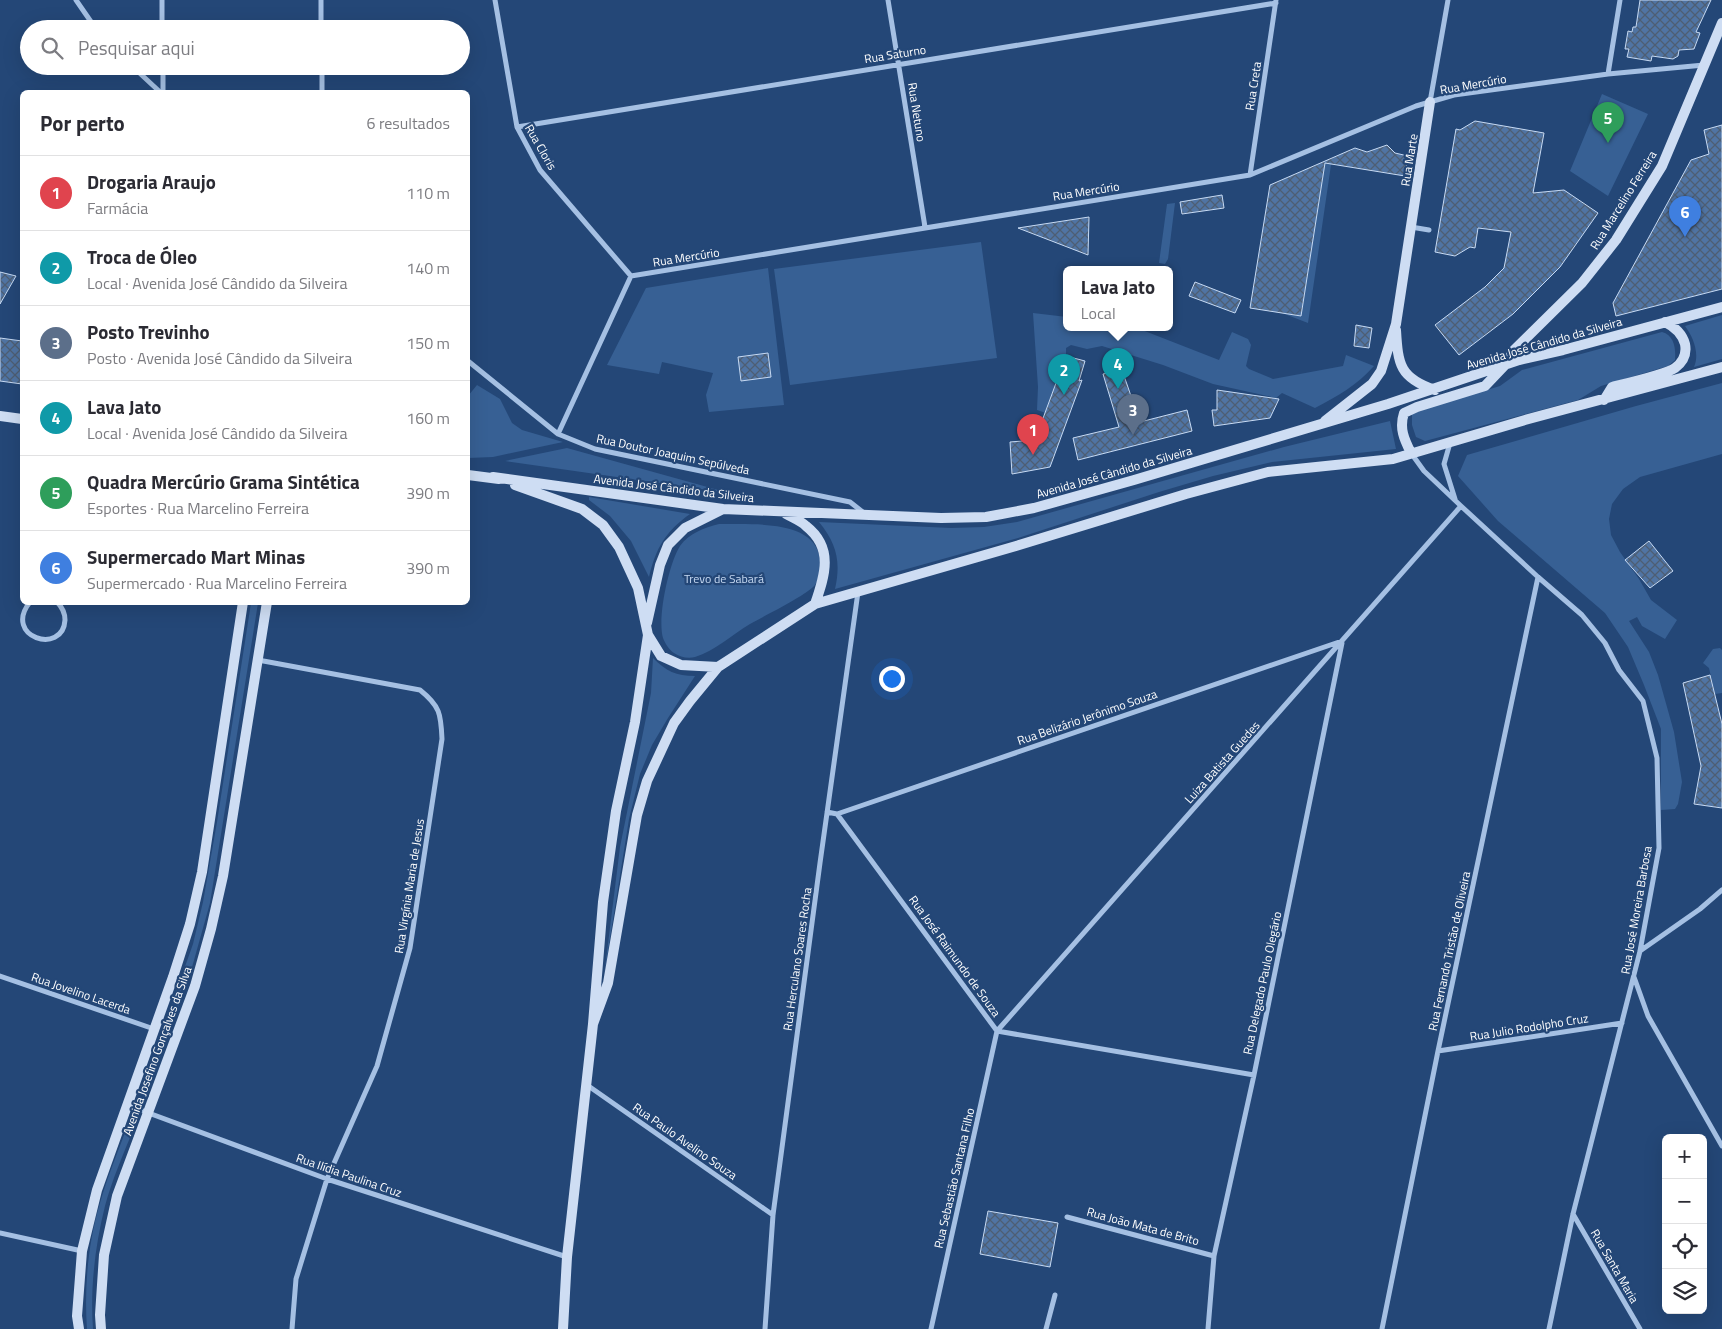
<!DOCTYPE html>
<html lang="pt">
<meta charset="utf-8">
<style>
body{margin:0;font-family:"Titillium Web",sans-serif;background:#f2f2f3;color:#2b2b33}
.controls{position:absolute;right:15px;bottom:15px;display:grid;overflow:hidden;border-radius:8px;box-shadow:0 5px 20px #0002}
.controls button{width:45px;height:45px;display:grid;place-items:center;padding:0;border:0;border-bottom:1px solid #e1e1e2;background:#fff;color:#2b2b33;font:25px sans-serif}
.you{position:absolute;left:891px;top:678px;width:18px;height:18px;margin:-12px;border:4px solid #fff;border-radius:50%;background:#1a73e8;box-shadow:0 0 0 8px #1a73e833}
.badge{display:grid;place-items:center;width:32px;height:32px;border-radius:50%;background:#b45309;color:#fff;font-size:16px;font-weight:700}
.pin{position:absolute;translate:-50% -41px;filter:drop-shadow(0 1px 2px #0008)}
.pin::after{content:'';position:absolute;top:26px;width:18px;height:15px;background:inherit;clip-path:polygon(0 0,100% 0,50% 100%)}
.popup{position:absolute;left:1063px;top:266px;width:110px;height:65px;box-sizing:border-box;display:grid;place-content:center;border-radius:8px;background:#fff;filter:drop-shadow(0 1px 4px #0005);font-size:16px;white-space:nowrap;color:#7c7c81}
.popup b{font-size:19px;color:#2b2b33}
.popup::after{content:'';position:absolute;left:50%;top:100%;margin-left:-10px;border:10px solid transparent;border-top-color:#fff}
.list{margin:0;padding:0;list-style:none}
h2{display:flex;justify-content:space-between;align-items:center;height:65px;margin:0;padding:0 20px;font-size:21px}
h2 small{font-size:16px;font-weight:400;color:#7c7c81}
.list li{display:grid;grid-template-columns:32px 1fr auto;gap:15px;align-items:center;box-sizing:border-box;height:75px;padding:0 20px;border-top:1px solid #e1e1e2}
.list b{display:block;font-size:19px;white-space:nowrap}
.list p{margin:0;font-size:16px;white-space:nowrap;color:#7c7c81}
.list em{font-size:16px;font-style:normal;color:#7c7c81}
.icon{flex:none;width:28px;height:28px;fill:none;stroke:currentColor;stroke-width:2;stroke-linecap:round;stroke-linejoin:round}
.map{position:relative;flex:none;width:1722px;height:1329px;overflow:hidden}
.search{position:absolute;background:#fff;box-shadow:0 5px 20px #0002;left:20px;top:20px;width:450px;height:55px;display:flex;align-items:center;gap:12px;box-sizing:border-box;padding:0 18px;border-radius:28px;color:#7c7c81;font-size:19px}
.panel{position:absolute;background:#fff;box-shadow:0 5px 20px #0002;left:20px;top:90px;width:450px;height:515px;border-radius:8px}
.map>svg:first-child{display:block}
</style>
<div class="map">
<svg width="1722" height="1329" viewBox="0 0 1722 1329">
<defs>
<pattern id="building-cross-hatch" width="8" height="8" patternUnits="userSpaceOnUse" patternTransform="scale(1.25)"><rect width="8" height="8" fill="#5074a3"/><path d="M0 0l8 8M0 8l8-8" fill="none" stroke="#4e5e73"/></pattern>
</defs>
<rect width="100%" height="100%" fill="#244777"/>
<path fill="#376094" d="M1602,94L1648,114L1608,196L1570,171Z
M1332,158L1308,323L1282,313L1301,316L1325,161Z
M1175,203L1168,259L1165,264L1159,263L1167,204Z
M981,242L997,358L790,385L774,269Z
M768,268L784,405L709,412L706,395L713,373L662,362L659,374L607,365L646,288Z
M1033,313L1067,317V328H1116L1120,329L1121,328H1137L1219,360L1232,332L1248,339L1251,345L1246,366L1249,369L1273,379L1343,366L1346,355L1374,366C1357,385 1338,396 1315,408L1282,393L1276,398L1213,384L1163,365L1102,346L1087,349L1071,345L1066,348V356L1046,413L1037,410L1038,387Z
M1722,315V359L1694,367C1700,353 1693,337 1685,326Z
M1662,332C1674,335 1676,348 1675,360L1668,366L1601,386L1578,400L1425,441L1416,437L1412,425V414L1427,408L1500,386L1522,370Z
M1722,383V454L1640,477L1623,489L1612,504L1609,519L1611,535L1620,552L1639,579L1651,600L1677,620L1665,639L1642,626L1637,617L1629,621L1649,652L1658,675L1674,732L1682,782L1678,804L1675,809L1661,810V729L1644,685L1628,647L1605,613L1498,521L1458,476L1467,455L1636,406Z
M477,385L500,399L512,423L522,430L563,442L493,457L468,458V396Z
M1390,421L1396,449L1272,462L1213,476L1159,492L1018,538L835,589C841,562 837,544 819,522L951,528L984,527L1017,522L1284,447Z
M567,448L729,493L505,461Z
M589,497L690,514C665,532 656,548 649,577L631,541L610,516L589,500Z
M719,524C749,525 815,518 820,559C821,567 820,578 815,585C807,595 764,616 750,624C733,634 715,651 695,657C688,659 680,657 674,653C669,650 665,643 663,638C657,618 669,563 680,546C689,533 704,528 719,524Z
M251,603H258L210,903L189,978L146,1095L142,1096L140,1094L193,944L203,902L217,822Z
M1720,648L1722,650V693L1715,694L1709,668L1703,663L1713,649Z
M653,658C666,671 676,676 695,676L668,718L652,745L640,774L629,819L604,976L620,847L651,693Z
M132,1126L133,1130C123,1155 112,1180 105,1206C95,1246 90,1288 93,1329H87C84,1287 88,1243 100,1203C107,1178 117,1154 126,1130Z"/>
<path fill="url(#building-cross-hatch)" stroke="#c7daf3" d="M1640,0H1711L1696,32L1700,33L1694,49L1679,50L1678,56L1673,59L1652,56L1651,61L1627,57L1629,49H1625L1628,31L1632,32L1633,27H1636Z
M1475,121L1544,133L1533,193L1564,190L1598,213L1560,267L1513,314L1459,355L1435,325L1485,287L1504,268L1511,232L1478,228L1475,248L1470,247L1455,256L1435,252L1456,129L1460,130Z
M1722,125V289L1616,316L1613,303L1691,160L1709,154L1704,130Z
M1387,145L1395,153L1408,156L1405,176L1325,163L1301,316L1250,308L1270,185L1355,148L1367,152Z
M1222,195L1224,208L1182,214L1180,202Z
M1089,217L1088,255L1018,228Z
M0,272L16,276L0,304Z
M1195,282L1241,300L1235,313L1189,296Z
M1356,325L1372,328L1369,348L1354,346Z
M0,338L22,341V384L0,381Z
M768,353L771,377L741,381L738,357Z
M1066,356L1085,361L1079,381L1082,380L1050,467L1012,474L1010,442L1035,440Z
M1122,370L1140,422L1187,410L1192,431L1078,460L1073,438L1119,427L1103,374Z
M1217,390L1279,399L1270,418L1214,426L1212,410H1217Z
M1649,541L1673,571L1650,588L1625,560Z
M1710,675L1722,724V808L1694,804L1701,766L1683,683Z
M988,1211L1058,1223L1050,1267L980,1254Z"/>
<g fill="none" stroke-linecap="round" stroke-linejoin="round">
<path stroke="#a5c0e3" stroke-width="5" d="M76,0L96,29
M162,0V29
M321,0V29
M495,0L517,127L540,170L631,276
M888,0L925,227
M132,66L160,92
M163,66V92
M322,66V92
M1608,74L1620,0
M1430,102L1448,0
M517,127L1276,3
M1250,175L1276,0
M1411,227L1429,230
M631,276L1250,175L1416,106L1454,95L1608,74L1704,65
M468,361L558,434L595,449L850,502L864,513
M558,434L631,276
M1450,443L1444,464L1455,499
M1411,453L1424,471L1461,506L1538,577L1582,615L1605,643L1619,670L1643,701L1657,758L1659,848L1640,951L1573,1214L1549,1329
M30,602C2,637 63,656 65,620C65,613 62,607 57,602
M258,660L420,690C440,706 441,714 442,739L410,948L377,1066L327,1179L296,1279L292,1329
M827,812L837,814L997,1031L1254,1075
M837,814L1342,641
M1640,951L1700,909L1722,890
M0,976L154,1029
M1634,977L1648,1016L1722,1146
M1438,1051L1622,1023
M587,1085L773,1215
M127,1105L327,1179L567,1257
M1573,1214L1640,1329
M1067,1217L1214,1256
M0,1233L82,1251
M765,1329L773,1215L820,863L858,592
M931,1329L997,1031L1461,506
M1046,1329L1055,1295
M1208,1329L1214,1256L1254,1075L1342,643
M1382,1329L1438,1051L1538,577"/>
<path stroke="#ceddf3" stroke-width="10" d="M1396,330C1398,365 1400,378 1435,390
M1604,400L1612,387C1624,384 1667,374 1675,368C1683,362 1687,354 1685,344C1682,333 1675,327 1665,322
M0,416L22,419
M1325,421L1372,384L1381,371L1396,324L1430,102
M1411,453C1404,439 1399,428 1404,413L1417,407L1485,386L1505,365L1514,350L1582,283L1616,240L1662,166L1722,23
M468,475L499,479
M493,477L723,509L941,518L986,517L1034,508L1134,480L1388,404L1519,360L1563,350L1722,307
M515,485L582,509L603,525L619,547L638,588L648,635L635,722L616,811L603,902L593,1024L567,1257L563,1329
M786,514C793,518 801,521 806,526C834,548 825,575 815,604
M647,623L660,565L668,545L685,528L723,509
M648,635L661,656L681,665L718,667
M593,1024L608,983L637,815L647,781L674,723L690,701L718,667L815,604L1016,546L1186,494L1268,472L1393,459L1525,420L1722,367
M79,1329L77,1316L82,1251L97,1190L173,977L190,924L202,872L243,602
M101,1329L100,1315L104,1255L117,1196L195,986L211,929L223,876L267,602"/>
</g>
<g text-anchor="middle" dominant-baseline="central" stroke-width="4.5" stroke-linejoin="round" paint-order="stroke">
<g font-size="12" fill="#fff" stroke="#244777">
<text transform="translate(895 54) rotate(-9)">Rua Saturno</text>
<text transform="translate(1473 84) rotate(-10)">Rua Mercúrio</text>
<text transform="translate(1253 86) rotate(-81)">Rua Creta</text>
<text transform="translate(917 112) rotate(81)">Rua Netuno</text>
<text transform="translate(541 147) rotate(60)">Rua Cloris</text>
<text transform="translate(1409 160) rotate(-81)">Rua Marte</text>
<text transform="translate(1086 191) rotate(-9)">Rua Mercúrio</text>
<text transform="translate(1623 200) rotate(-58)">Rua Marcelino Ferreira</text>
<text transform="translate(686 257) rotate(-9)">Rua Mercúrio</text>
<text transform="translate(1544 343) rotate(-16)">Avenida José Cândido da Silveira</text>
<text transform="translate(673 454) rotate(12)">Rua Doutor Joaquim Sepúlveda</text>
<text transform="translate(1114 472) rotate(-16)">Avenida José Cândido da Silveira</text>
<text transform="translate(674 488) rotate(7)">Avenida José Cândido da Silveira</text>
<text transform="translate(1087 717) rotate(-19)">Rua Belizário Jerônimo Souza</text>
<text transform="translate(1222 762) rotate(-48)">Luiza Batista Guedes</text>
<text transform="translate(409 886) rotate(-81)">Rua Virgínia Maria de Jesus</text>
<text transform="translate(1636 910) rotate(-80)">Rua José Moreira Barbosa</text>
<text transform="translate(1449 951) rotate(-78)">Rua Fernando Tristão de Oliveira</text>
<text transform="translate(955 956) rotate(54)">Rua José Raimundo de Souza</text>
<text transform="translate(797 959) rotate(-82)">Rua Herculano Soares Rocha</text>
<text transform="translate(1262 983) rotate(-78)">Rua Delegado Paulo Olegário</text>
<text transform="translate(81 993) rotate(19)">Rua Jovelino Lacerda</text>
<text transform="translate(1529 1027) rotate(-9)">Rua Julio Rodolpho Cruz</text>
<text transform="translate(157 1051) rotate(-70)">Avenida Josefino Gonçalves da Silva</text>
<text transform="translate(685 1141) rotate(35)">Rua Paulo Avelino Souza</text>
<text transform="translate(349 1175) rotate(19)">Rua Ilídia Paulina Cruz</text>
<text transform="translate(954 1178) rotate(-77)">Rua Sebastião Santana Filho</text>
<text transform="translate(1143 1226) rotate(15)">Rua João Mata de Brito</text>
<text transform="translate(1615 1266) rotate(60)">Rua Santa Maria</text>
</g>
<g font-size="12" fill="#c7daf3" stroke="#244777">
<text x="724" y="578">Trevo de Sabará</text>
</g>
</g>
</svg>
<div class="controls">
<button>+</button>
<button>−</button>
<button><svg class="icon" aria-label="locate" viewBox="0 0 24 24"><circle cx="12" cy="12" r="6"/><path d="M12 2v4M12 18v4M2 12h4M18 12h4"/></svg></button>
<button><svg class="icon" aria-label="layers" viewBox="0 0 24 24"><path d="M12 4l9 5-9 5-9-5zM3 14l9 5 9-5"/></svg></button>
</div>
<div class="you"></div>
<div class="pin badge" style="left:1033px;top:455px;background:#e0444e">1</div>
<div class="pin badge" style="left:1064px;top:395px;background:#0f9aa8">2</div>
<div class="pin badge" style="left:1133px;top:435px;background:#5c6f8a">3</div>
<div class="pin badge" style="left:1118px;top:389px;background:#0f9aa8">4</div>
<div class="popup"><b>Lava Jato</b>Local</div>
<div class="pin badge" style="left:1608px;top:143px;background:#2e9e5b">5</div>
<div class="pin badge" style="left:1685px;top:237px;background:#3f7fe0">6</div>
<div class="search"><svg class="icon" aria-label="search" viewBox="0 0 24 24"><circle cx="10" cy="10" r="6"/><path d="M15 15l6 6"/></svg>Pesquisar aqui</div>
<section class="panel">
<h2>Por perto<small>6 resultados</small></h2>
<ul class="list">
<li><span class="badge" style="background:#e0444e">1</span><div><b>Drogaria Araujo</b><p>Farmácia</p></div><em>110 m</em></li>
<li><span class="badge" style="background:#0f9aa8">2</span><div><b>Troca de Óleo</b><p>Local · Avenida José Cândido da Silveira</p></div><em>140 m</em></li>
<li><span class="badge" style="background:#5c6f8a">3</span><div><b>Posto Trevinho</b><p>Posto · Avenida José Cândido da Silveira</p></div><em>150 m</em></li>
<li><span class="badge" style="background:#0f9aa8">4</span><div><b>Lava Jato</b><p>Local · Avenida José Cândido da Silveira</p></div><em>160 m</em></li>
<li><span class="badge" style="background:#2e9e5b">5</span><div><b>Quadra Mercúrio Grama Sintética</b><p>Esportes · Rua Marcelino Ferreira</p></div><em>390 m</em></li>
<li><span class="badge" style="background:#3f7fe0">6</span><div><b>Supermercado Mart Minas</b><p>Supermercado · Rua Marcelino Ferreira</p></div><em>390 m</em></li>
</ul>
</section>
</div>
